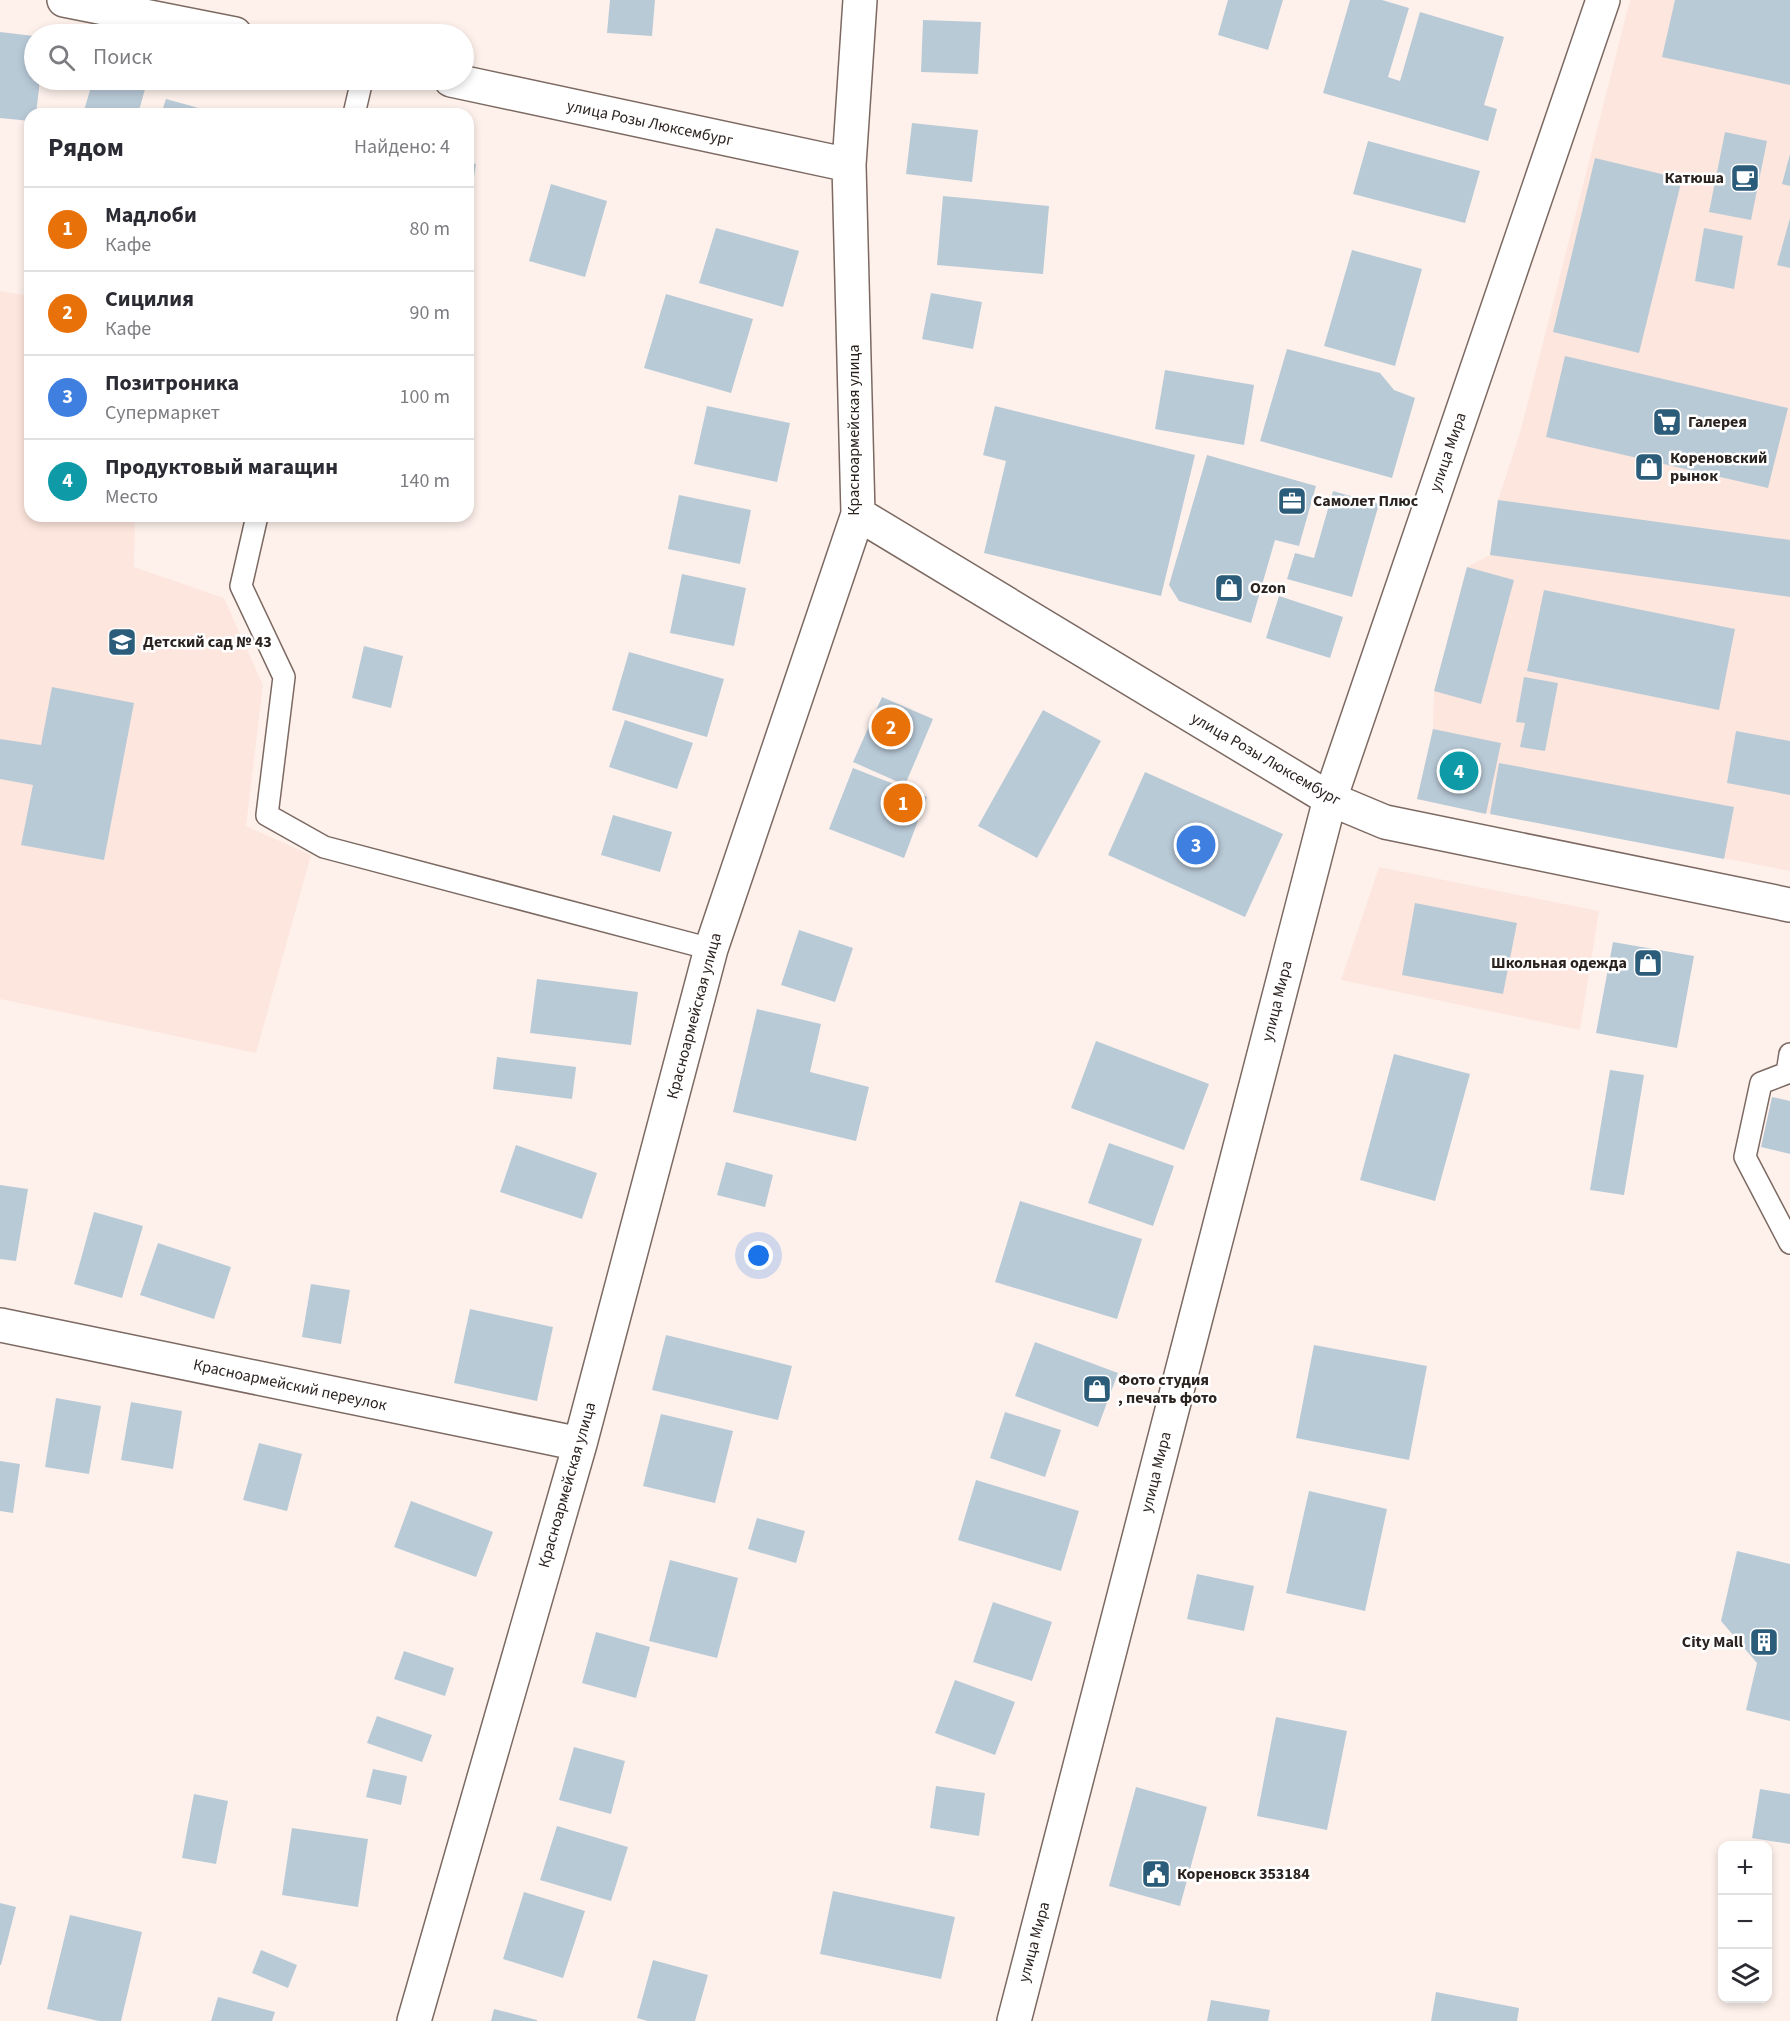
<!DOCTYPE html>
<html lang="ru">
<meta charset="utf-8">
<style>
body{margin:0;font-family:"Source Sans 3",sans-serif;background:#f7f7f7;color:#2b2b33}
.controls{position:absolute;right:18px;bottom:18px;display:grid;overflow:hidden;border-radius:12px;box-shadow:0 3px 9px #0003}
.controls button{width:54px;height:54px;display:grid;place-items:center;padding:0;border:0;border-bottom:2px solid #e1e1e2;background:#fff;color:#2b2b33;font:30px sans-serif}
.you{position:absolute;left:759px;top:1256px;width:21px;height:21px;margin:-15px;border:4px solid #fff;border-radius:50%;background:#1a73e8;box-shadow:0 0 0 9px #1a73e833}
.badge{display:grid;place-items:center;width:39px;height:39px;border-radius:50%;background:#2b5c7a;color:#fff;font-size:20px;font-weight:700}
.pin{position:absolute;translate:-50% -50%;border:3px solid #fff;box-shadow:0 2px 6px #0006}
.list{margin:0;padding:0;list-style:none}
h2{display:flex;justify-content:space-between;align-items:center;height:78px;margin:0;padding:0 24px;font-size:26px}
h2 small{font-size:20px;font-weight:400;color:#7c7c81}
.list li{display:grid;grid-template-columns:39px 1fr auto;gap:18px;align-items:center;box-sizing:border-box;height:84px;padding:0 24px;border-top:2px solid #e1e1e2}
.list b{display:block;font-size:22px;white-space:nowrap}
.list p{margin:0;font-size:20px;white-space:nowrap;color:#7c7c81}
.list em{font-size:20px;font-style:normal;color:#7c7c81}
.icon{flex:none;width:33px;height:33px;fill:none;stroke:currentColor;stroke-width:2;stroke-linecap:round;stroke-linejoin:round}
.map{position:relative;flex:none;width:1790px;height:2021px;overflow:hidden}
.search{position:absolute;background:#fff;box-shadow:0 3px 9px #0003;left:24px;top:24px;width:450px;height:66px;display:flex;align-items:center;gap:15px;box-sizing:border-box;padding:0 21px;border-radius:33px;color:#7c7c81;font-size:22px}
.panel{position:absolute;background:#fff;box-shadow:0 3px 9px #0003;left:24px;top:108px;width:450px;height:414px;border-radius:18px}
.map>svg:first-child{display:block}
</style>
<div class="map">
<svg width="1790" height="2021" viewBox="0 0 1790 2021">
<rect width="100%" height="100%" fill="#fef1ec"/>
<path fill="#fde6dd" d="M1630,0H1790V871L1417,799L1433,729L1434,691L1467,567L1490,555L1498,500L1520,433Z
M0,291L30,296V516H135L134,567L224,598L263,685L246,826L311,855L256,1053L0,999Z
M1379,867L1599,911L1580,1030L1341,980Z"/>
<path fill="#b9cad7" d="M610,0H655L652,36L607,33Z
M1228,0H1283L1268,50L1218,35Z
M1350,0H1382L1409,8L1388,77L1400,81L1420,12L1504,37L1484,105L1497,109L1488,141L1323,93Z
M1675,0H1790V85L1662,57Z
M923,20L981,22L978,74L921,72Z
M0,32L34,36V80H40L36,114H30V121L0,118Z
M93,80L147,82L138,114H83Z
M166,99L217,113V114H161Z
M912,123L978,130L972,182L906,174Z
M1725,132L1767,141L1751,220L1709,212Z
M1368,141L1480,171L1465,223L1353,194Z
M1790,154V186L1782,184Z
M1595,158L1682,179L1639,353L1553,332Z
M468,163L476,164L469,208H468Z
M551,184L607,201L585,277L529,261Z
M943,196L1049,206L1043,274L937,265Z
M1790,218V268L1777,265Z
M716,228L799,251L783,307L699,283Z
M1704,228L1743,236L1734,289L1695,281Z
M1352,250L1422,269L1395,366L1324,346Z
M931,293L982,302L973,349L922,339Z
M666,294L753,319L731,393L644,368Z
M1287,349L1380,373L1394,390L1415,398L1392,478L1260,441Z
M1565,356L1788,408L1768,488L1546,437Z
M1165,370L1254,385L1244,445L1155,429Z
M707,406L790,423L777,482L694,464Z
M995,406L1195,455L1161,596L984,553L1006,461L983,455Z
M1207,455L1316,486L1299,546L1275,540L1251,623L1179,601L1169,585Z
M1333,491L1379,504L1352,597L1287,579L1295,553L1314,558Z
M679,495L751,510L740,564L668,549Z
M1498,500L1790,540V597L1490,555Z
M1467,567L1514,580L1481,704L1434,691Z
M682,574L746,588L734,646L670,633Z
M1544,590L1735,629L1719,710L1527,671Z
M1279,596L1343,617L1330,658L1266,638Z
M364,646L403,656L391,708L352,698Z
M629,652L724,679L707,737L612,710Z
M1524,677L1558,683L1545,751L1520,747L1525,723L1516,722Z
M52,687L134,703L104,860L21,845L33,785L0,779V739L41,745Z
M882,697L933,719L905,785L853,762Z
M1043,710L1101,741L1037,858L978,826Z
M625,720L693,743L677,789L609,767Z
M1433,729L1501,743L1486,814L1417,799Z
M1736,731L1790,741V795L1727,783Z
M1499,763L1734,807L1724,859L1490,814Z
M853,768L927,797L904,858L829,829Z
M1145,772L1283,834L1245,917L1108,855Z
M613,815L672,832L660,872L601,855Z
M1415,903L1517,923L1503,994L1402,975Z
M799,930L853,948L835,1002L781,985Z
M1613,942L1694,956L1677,1048L1596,1033Z
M537,979L638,992L631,1045L530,1033Z
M757,1009L821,1024L810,1072L869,1087L856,1141L733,1112Z
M1096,1041L1209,1084L1184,1150L1071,1108Z
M1394,1054L1470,1074L1435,1201L1360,1180Z
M497,1057L576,1067L572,1099L493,1089Z
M1610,1070L1644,1075L1624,1195L1590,1190Z
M1772,1097L1790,1101V1154L1761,1147Z
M1109,1143L1174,1166L1153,1226L1088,1203Z
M516,1145L597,1173L582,1219L500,1192Z
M726,1162L773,1175L765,1207L717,1195Z
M0,1185L28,1189L16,1261L0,1259Z
M1020,1201L1142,1239L1117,1319L995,1282Z
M94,1212L143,1226L122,1298L74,1284Z
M158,1243L231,1267L214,1319L140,1295Z
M311,1284L350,1290L341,1344L302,1337Z
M470,1309L553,1327L537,1401L454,1383Z
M666,1335L792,1366L778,1420L652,1390Z
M1035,1342L1118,1373L1098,1427L1015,1396Z
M1314,1345L1427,1366L1409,1460L1296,1438Z
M56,1398L101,1406L89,1474L45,1467Z
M131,1402L182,1411L173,1469L121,1460Z
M1005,1412L1061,1430L1045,1477L990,1458Z
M661,1414L733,1431L715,1503L643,1486Z
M259,1443L302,1454L287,1511L243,1500Z
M0,1461L20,1464L13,1513L0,1511Z
M976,1480L1079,1511L1061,1571L958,1540Z
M1309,1491L1387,1509L1365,1611L1286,1593Z
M411,1501L493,1532L476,1577L394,1547Z
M757,1518L805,1531L796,1563L748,1549Z
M1737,1551L1790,1564V1721L1746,1710L1757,1663L1721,1621Z
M670,1560L738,1578L717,1658L649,1641Z
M1197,1574L1254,1586L1244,1631L1187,1619Z
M993,1602L1052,1622L1032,1681L973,1662Z
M596,1632L650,1647L636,1698L582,1683Z
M404,1651L454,1668L445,1696L394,1679Z
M955,1680L1015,1702L995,1755L935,1733Z
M377,1716L432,1735L422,1762L367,1743Z
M1276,1717L1347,1731L1327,1830L1257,1816Z
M574,1747L625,1761L611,1814L559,1800Z
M373,1769L407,1776L401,1805L366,1797Z
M936,1786L985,1793L979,1836L930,1828Z
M1136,1787L1207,1807L1180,1906L1109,1886Z
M1760,1789L1790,1794V1844L1752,1838Z
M194,1794L228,1801L216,1864L182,1858Z
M557,1826L628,1847L611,1901L540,1880Z
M292,1828L368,1839L358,1907L282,1895Z
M833,1891L955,1917L941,1979L820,1954Z
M524,1892L585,1911L563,1978L503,1959Z
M0,1903L16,1907L1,1965H0Z
M70,1915L142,1932L121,2021H99L47,2009Z
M261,1950L297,1965L288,1988L252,1973Z
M653,1960L708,1975L695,2021H648L637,2018Z
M1436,1992L1519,2008L1517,2021H1431Z
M218,1997L275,2012L272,2021H211Z
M1211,2000L1270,2010L1268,2021H1207Z
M494,2009L537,2020V2021H491Z"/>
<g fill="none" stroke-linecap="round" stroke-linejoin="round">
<g stroke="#7c6962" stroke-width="24">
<path id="lane" d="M354,114L362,80
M257,516L241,586L284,677L267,815L324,847L711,949
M1790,1054L1787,1073L1761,1083L1745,1157L1790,1243"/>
</g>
<g stroke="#7c6962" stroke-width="36">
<path id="street" d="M64,0L235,34
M451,80L849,165
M858,514L1330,799L1385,822L1790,905
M0,1325L580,1444
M414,2021L580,1444L711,949L858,514L849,165L860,0
M1014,2021L1330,799L1603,0"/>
</g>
<use href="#lane" stroke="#fff" stroke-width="21"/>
<use href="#street" stroke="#fff" stroke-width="33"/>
</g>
<defs>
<g id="cafe-square" transform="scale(1.5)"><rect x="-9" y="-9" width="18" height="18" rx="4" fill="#2b5c7a" stroke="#fff"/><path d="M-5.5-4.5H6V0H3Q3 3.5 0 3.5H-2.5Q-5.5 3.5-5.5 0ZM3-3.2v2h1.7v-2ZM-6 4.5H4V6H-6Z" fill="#fff"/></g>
<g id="supermarket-square" transform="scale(1.5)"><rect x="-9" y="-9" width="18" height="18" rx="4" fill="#2b5c7a" stroke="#fff"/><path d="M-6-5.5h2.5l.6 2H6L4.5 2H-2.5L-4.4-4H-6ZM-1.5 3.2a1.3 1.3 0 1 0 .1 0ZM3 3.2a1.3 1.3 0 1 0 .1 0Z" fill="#fff"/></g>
<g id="shop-square" transform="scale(1.5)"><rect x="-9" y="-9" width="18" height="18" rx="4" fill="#2b5c7a" stroke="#fff"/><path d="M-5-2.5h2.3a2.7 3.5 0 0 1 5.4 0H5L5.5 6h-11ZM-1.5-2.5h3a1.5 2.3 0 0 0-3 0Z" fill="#fff"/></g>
<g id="office-square" transform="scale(1.5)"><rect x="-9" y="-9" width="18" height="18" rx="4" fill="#2b5c7a" stroke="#fff"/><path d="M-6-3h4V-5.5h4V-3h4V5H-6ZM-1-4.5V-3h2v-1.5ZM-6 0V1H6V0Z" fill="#fff"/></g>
<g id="school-square" transform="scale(1.5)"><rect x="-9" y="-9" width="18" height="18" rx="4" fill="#2b5c7a" stroke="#fff"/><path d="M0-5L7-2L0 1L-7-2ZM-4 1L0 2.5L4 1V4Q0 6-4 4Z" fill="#fff"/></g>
<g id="building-square" transform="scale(1.5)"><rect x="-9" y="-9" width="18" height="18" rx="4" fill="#2b5c7a" stroke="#fff"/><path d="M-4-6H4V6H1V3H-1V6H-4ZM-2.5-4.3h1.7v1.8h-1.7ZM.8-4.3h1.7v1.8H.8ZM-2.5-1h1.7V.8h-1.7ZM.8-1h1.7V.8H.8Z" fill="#fff"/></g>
<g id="civic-square" transform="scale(1.5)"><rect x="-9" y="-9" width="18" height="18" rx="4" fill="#2b5c7a" stroke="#fff"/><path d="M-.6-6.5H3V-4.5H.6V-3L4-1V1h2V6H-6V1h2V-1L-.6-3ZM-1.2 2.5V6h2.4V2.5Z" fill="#fff"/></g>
</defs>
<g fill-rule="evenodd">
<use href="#cafe-square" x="1745" y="178"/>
<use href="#supermarket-square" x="1667" y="422"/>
<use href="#shop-square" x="1649" y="467"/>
<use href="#office-square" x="1292" y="501"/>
<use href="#shop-square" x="1229" y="588"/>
<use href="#school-square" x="122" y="642"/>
<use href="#shop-square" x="1648" y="963"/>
<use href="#shop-square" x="1097" y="1389"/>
<use href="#building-square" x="1764" y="1642"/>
<use href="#civic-square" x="1156" y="1874"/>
</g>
<g text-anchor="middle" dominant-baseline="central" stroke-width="5" stroke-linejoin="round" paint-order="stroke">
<g font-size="16" fill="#2b2320" stroke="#fff">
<text transform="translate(650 123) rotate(12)">улица Розы Люксембург</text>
<text transform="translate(854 430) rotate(-90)">Красноармейская улица</text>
<text transform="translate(1448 452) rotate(-71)">улица Мира</text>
<text transform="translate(1266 759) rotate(30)">улица Розы Люксембург</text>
<text transform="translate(1277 1001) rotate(-76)">улица Мира</text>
<text transform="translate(694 1016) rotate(-75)">Красноармейская улица</text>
<text transform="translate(290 1385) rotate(12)">Красноармейский переулок</text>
<text transform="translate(1156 1472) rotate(-76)">улица Мира</text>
<text transform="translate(567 1485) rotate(-74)">Красноармейская улица</text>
<text transform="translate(1034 1942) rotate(-75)">улица Мира</text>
</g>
<g font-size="16" font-weight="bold" fill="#2b2320" stroke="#fff" text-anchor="start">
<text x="1724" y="178" text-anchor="end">Катюша</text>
<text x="1688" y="422">Галерея</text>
<text x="1670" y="458">Кореновский<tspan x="1670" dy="18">рынок</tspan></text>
<text x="1313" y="501">Самолет Плюс</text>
<text x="1250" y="588">Ozon</text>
<text x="143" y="642">Детский сад № 43</text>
<text x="1627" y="963" text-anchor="end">Школьная одежда</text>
<text x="1118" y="1380">Фото студия<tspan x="1118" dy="18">, печать фото</tspan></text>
<text x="1743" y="1642" text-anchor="end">City Mall</text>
<text x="1177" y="1874">Кореновск 353184</text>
</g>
</g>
</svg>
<div class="controls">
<button>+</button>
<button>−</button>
<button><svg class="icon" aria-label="layers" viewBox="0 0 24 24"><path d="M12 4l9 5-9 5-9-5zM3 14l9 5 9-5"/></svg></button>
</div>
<div class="you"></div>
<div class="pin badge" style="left:903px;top:803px;background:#e8710a">1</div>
<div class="pin badge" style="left:891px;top:727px;background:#e8710a">2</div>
<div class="pin badge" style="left:1196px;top:845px;background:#3f7fe0">3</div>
<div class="pin badge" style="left:1459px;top:771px;background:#0f9aa8">4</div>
<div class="search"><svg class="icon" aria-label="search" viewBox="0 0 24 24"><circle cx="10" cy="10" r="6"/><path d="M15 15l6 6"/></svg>Поиск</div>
<section class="panel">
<h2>Рядом<small>Найдено: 4</small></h2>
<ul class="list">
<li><span class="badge" style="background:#e8710a">1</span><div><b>Мадлоби</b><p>Кафе</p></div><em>80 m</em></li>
<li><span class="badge" style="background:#e8710a">2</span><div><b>Сицилия</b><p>Кафе</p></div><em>90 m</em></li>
<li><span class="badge" style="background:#3f7fe0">3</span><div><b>Позитроника</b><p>Супермаркет</p></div><em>100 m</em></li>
<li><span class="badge" style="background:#0f9aa8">4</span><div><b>Продуктовый магащин</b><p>Место</p></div><em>140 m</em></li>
</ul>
</section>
</div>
